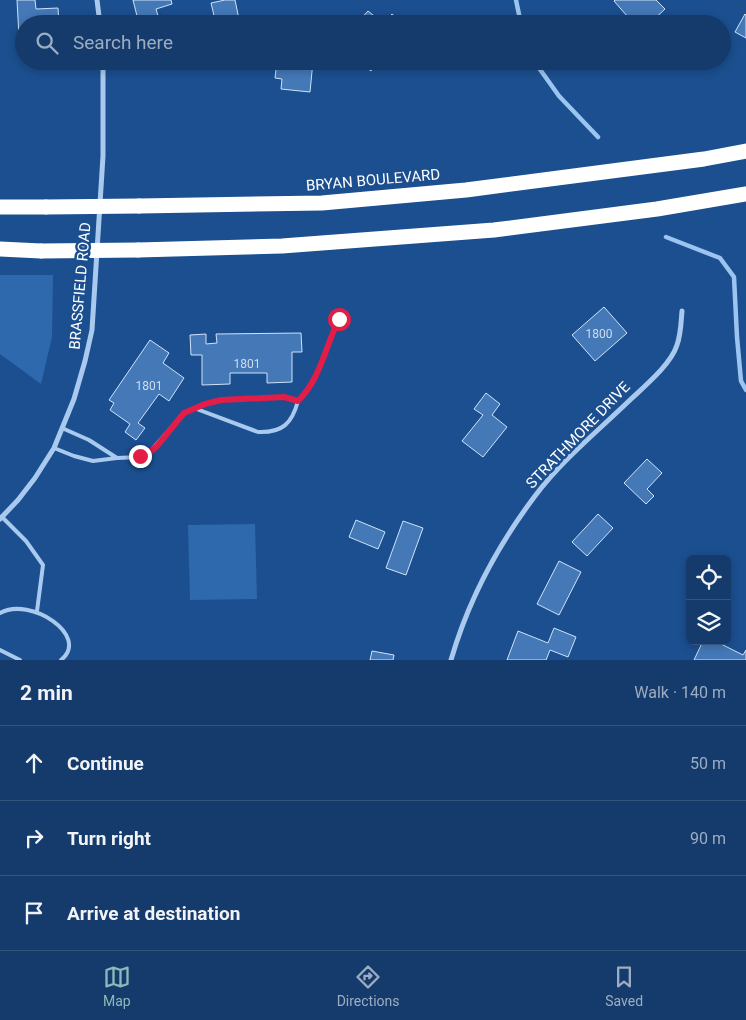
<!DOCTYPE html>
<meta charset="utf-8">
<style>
body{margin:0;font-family:Roboto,sans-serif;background:#214673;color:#f1f3f6}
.controls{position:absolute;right:15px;bottom:15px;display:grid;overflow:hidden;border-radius:8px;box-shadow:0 2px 8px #0003}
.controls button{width:45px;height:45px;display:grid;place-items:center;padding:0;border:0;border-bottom:1px solid #33557e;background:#143b6b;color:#f1f3f6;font:25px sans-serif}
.stop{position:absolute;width:15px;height:15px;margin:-11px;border:4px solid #e11d48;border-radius:50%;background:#fff}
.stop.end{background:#e11d48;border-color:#fff;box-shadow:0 1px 5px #0008}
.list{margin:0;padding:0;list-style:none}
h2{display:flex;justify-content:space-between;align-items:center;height:65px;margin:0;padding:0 20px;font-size:21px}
h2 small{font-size:16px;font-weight:400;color:#9dadc1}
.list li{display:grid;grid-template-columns:32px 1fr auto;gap:15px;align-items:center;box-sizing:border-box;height:75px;padding:0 20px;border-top:1px solid #33557e}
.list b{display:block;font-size:19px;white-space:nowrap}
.list em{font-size:16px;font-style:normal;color:#9dadc1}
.icon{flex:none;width:28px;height:28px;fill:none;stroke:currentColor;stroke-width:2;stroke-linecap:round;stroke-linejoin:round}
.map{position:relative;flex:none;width:746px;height:660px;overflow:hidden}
.search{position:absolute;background:#143b6b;box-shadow:0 2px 8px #0003;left:15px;right:15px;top:15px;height:55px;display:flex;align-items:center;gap:12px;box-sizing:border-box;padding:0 18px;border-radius:28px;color:#9dadc1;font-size:19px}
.sheet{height:290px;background:#143b6b}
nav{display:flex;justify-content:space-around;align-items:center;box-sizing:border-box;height:70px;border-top:1px solid #33557e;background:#143b6b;font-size:14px;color:#9dadc1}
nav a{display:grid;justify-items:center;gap:2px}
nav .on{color:#8bbbb9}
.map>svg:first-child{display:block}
</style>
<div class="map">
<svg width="746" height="660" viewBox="0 0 746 660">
<rect width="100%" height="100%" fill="#1b4f8f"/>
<path fill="#2e69ad" d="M0,275H53L52,337L41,384L0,354Z
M255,524L257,599L190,600L188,525Z"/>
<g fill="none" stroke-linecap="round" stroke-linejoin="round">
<path stroke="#9cc4f0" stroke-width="4.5" d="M516,0L521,24
M534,61L559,96L598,137
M666,237L720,258L734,277L737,337L741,381L746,390"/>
</g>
<path fill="#4478b7" stroke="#cfe3fa" d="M17,0H35L36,9L58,8L59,24H24V37H19Z
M133,0H171L172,4L156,9L159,19L139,24Z
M225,0H235L239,19L249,17L250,24H216L211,3Z
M615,0H656L665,9L649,24H634L614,1Z
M368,11L383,23L392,14L404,24H356Z
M745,14L746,15V38L735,32Z
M277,61H313L310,92L281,89L282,79L275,78Z
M358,61H379L371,71Z
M604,307L627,333L595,361L572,335Z
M301,333L302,352H292V382L267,383V373H230V384L202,385V355H191L190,335L206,334V344L217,343L216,334Z
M150,340L169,353L163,363L184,378L169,401L159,394L138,423L145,428L136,440L125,432L130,424L110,410L114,403L109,400Z
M486,393L500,404L492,415L507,427L483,457L462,441L483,415L474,409Z
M647,459L662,473L647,489L654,496L646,504L624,483Z
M598,514L613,528L587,556L572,542Z
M356,520L385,532L378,549L349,537Z
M403,521L423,528L406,575L386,568Z
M559,561L581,572L559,615L537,604Z
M554,628L576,637L568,657L550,650L546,660H507L518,631L548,643Z
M703,641H715L743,655L746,650V660H694Z
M372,651L394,655L393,660H370Z"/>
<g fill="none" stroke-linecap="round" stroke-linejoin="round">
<path stroke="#a9c9ee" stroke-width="4" d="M298,401C321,378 325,347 339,319
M54,448L74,456L93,461L117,458L89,440L62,428
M117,458L140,457L148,454L184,413L205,404L221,400L283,397L298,401C292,423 283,433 258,432L194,408
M2,517L26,541L43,565L37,611
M0,613C30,596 91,636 61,660
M0,650L20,660"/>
<path stroke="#a9c9ee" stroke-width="5" d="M97,0L100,24
M0,519L18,500L35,478L54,448L74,399L85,361L92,330L103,156V61
M451,660C468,601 498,545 535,496C562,460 599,430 631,399C646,385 671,364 677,345C681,334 681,322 682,311"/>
<path stroke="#fff" stroke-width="15" d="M139,206L322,203L466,190L704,159L746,151
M0,207H46
M0,249L41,251
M138,250L282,246L494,230L657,209L746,194"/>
<path stroke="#fff" stroke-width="15" d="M46,207L139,206
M41,251L138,250"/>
</g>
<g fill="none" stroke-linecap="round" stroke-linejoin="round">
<path stroke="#e11d48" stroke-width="6" d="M140,456L148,454L157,446L184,413L205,404L221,400L284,397L298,401C321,378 325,347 339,319"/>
</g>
<g text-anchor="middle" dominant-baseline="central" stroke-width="5" stroke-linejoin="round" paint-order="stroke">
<g font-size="12" fill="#d0dded">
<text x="599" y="334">1800</text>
<text x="247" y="364">1801</text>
<text x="149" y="386">1801</text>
</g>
<g font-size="15" fill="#fff" stroke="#1b4f8f">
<text transform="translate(373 180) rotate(-5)">BRYAN BOULEVARD</text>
<text transform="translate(80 286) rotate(-85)">BRASSFIELD ROAD</text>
<text transform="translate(578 435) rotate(-46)">STRATHMORE DRIVE</text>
</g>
</g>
</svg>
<div class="controls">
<button><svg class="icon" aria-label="locate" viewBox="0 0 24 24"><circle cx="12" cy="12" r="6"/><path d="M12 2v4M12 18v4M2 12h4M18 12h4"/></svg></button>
<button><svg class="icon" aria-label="layers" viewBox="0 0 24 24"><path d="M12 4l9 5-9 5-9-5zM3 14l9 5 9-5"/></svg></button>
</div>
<div class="stop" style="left:339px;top:319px"></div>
<div class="stop end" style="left:140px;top:456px"></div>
<div class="search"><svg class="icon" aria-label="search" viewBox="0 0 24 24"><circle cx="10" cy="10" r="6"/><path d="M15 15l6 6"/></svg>Search here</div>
</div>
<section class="sheet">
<h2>2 min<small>Walk · 140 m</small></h2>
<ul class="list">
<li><svg class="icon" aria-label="ahead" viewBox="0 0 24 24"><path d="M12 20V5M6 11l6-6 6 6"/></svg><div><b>Continue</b></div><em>50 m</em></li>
<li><svg class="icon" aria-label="right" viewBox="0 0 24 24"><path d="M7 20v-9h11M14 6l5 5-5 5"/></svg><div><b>Turn right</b></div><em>90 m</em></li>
<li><svg class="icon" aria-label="arrive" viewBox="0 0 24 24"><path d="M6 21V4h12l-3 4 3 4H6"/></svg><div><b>Arrive at destination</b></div></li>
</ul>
</section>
<nav>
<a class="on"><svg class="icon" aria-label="map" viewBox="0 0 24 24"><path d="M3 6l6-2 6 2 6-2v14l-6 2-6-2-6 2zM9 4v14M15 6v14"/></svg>Map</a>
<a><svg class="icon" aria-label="directions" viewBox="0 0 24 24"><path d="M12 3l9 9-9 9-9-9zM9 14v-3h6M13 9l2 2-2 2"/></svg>Directions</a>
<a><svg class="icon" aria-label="saved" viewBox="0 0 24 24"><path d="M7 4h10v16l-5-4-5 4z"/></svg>Saved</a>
</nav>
